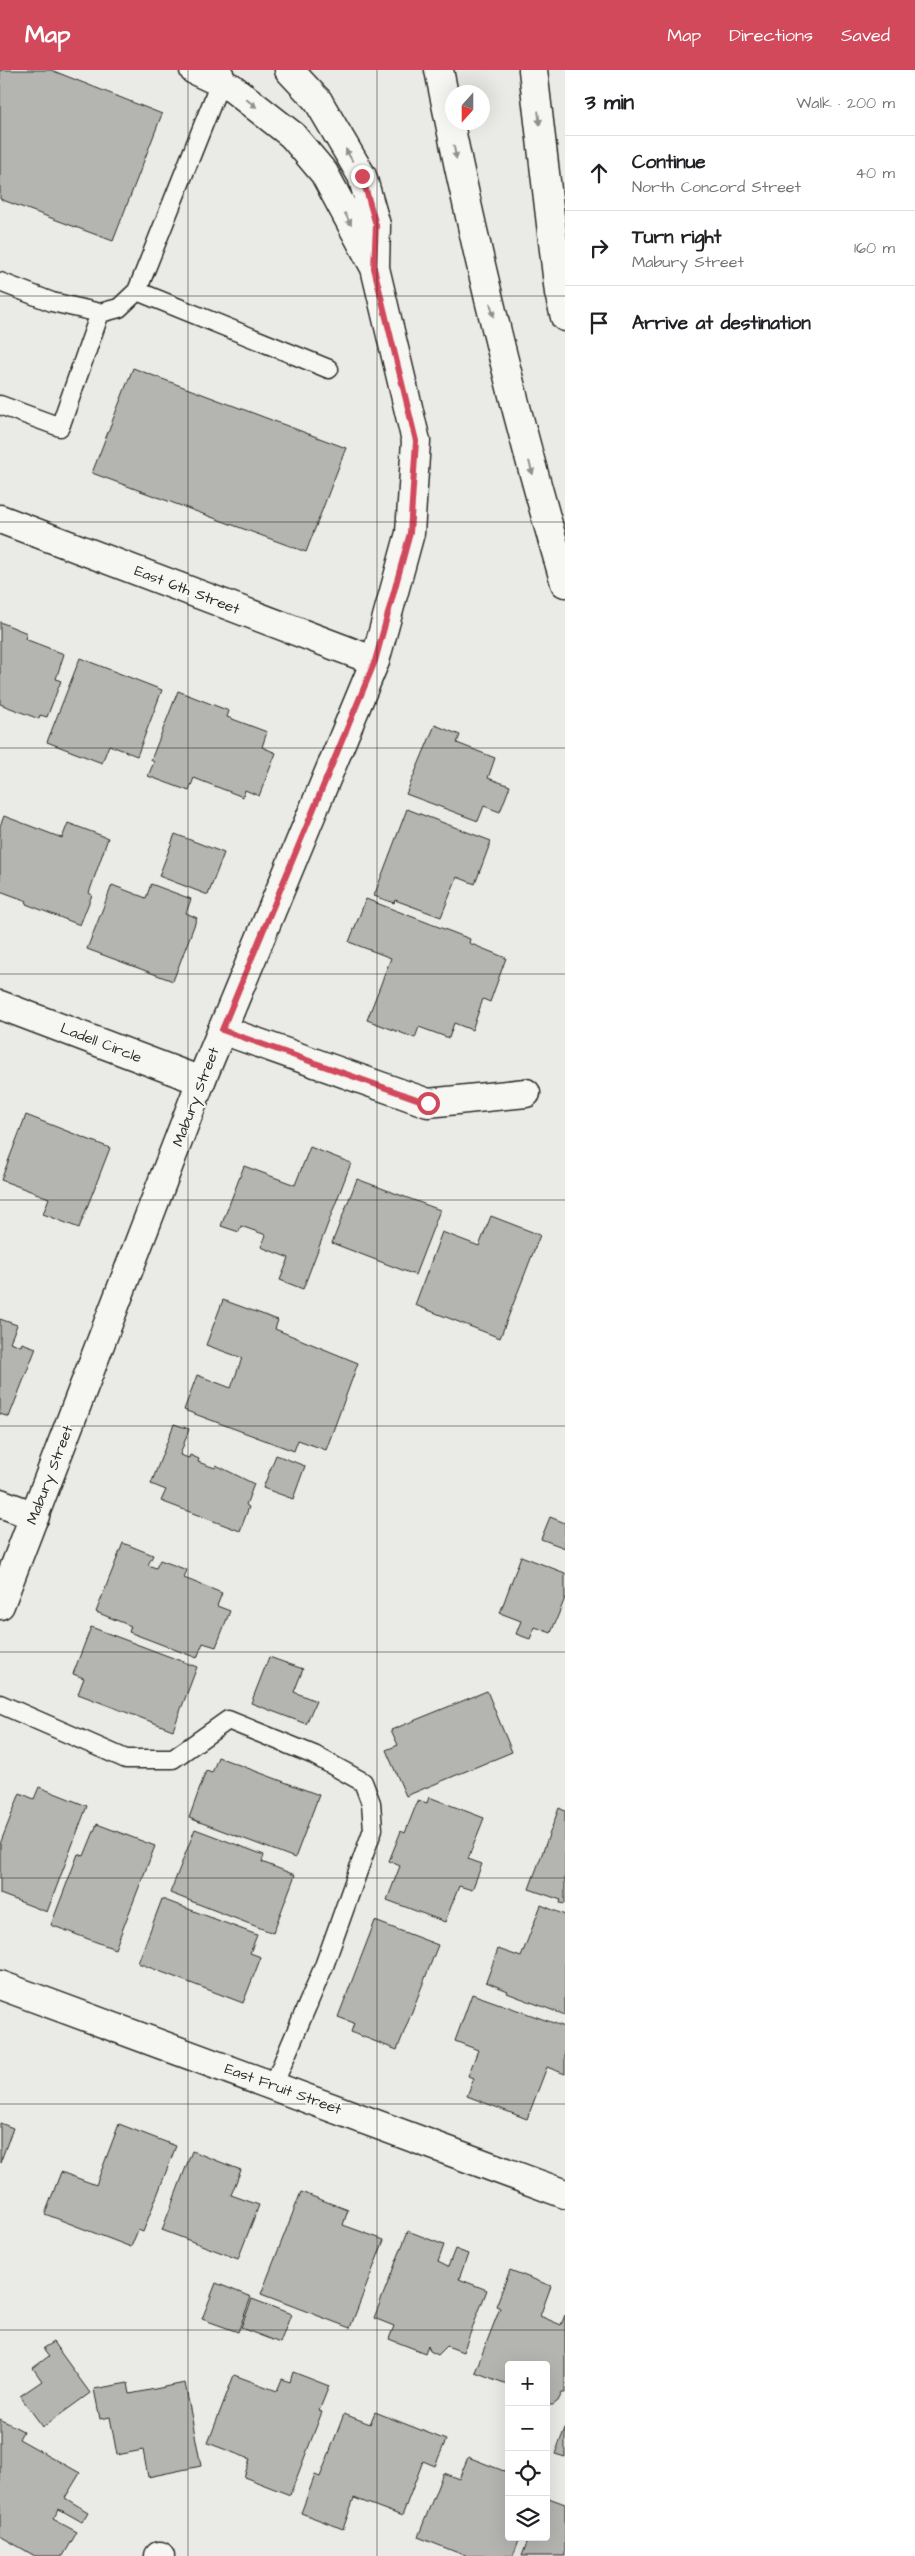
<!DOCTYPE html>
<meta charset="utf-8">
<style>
body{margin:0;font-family:"Architects Daughter",sans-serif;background:#f6f6f6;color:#202124}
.controls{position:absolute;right:15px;bottom:15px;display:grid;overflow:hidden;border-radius:5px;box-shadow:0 5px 20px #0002}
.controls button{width:45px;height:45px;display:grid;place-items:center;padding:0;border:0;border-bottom:1px solid #e0e0e0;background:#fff;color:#202124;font:25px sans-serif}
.compass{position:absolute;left:445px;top:15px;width:45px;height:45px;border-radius:50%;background:#fff;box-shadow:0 5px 20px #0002;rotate:201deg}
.stop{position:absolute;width:15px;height:15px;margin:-11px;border:4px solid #d1495b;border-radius:50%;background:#fff}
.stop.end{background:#d1495b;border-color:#fff;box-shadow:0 1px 5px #0008}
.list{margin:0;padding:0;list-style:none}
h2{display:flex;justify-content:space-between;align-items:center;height:65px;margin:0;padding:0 20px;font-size:21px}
h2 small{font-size:16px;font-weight:400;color:#757577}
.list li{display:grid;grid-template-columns:32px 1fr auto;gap:15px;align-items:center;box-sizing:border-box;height:75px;padding:0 20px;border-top:1px solid #e0e0e0}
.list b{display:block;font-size:19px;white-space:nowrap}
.list p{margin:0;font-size:16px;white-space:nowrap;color:#757577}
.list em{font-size:16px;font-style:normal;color:#757577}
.icon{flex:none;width:28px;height:28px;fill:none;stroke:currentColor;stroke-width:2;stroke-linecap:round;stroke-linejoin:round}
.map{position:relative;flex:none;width:565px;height:2486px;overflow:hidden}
header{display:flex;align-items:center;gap:30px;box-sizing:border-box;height:70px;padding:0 25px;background:#d1495b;color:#fff}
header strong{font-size:24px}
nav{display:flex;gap:28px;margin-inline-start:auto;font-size:18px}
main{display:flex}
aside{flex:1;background:#fff}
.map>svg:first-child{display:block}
</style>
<header>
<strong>Map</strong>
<nav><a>Map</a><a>Directions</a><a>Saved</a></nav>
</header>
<main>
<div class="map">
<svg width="565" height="2486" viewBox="0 0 565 2486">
<rect width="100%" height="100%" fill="#eaeae6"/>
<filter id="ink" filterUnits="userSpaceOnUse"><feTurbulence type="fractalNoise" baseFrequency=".02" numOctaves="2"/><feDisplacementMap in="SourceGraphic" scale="10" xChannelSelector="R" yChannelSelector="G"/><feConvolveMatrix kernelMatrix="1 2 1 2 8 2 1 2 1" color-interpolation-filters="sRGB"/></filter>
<g filter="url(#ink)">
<path fill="#b4b4b1" stroke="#2b2b2b" d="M0,0H51L162,44L113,171L0,129Z
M133,298L346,378L306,482L92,403Z
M0,552L27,563L25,569L64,584L56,609L61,611L47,647L40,645L39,649L0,634Z
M80,588L162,620L137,686L109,675L102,693L47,672Z
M178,621L229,641L227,647L267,662L262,677L276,683L259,726L245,720L243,727L194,708L189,721L148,706L154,692L151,690Z
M435,655L460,665L457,673L495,688L488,708L510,716L500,742L484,736L478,751L406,724Z
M407,739L491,771L475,814L457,807L441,847L395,830L394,833L374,826Z
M4,746L62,768L68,753L108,768L89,823L92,825L80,855L26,834L27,831L0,821V756Z
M175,764L224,783L208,825L159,806Z
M151,814L191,829L186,843L197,848L173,911L87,879L112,815L146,828Z
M366,829L470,869L469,873L506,888L490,932L483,929L472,960L454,953L449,968L419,957L415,968L367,950L391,888L349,872Z
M26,1045L110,1078L79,1158L43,1144L49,1128L1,1110Z
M310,1077L351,1093L303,1219L280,1210L289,1188L261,1177L266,1165L241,1156L239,1162L221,1156L244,1096L295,1115Z
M357,1109L440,1140L415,1205L332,1173Z
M491,1146L540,1165L500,1268L415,1235L442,1162L479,1176Z
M223,1230L278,1250L275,1259L358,1293L326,1380L298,1370L294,1381L184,1340L197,1305L231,1318L242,1288L206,1275Z
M0,1249L17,1255L10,1272L21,1276L22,1273L36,1278L9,1347L0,1344Z
M174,1354L189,1359L180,1385L189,1388L190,1385L199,1389L198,1392L215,1398L216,1395L254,1414L246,1435L249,1437L240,1461L161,1431L166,1420L151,1414Z
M276,1385L305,1396L293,1429L263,1418Z
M550,1447L565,1453V1478L541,1469Z
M123,1473L153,1485L148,1495L156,1498L160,1490L187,1500L184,1508L222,1523L217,1536L230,1541L216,1577L203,1573L197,1588L129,1562L131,1556L96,1542Z
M521,1486L565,1503V1528L551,1563L535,1557L530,1569L516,1564L521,1551L500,1543Z
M91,1557L197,1597L173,1660L78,1624L84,1608L73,1604Z
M269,1587L303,1599L294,1622L316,1631L306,1654L251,1633Z
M487,1621L512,1682L406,1726L386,1680L398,1675L391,1660Z
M218,1687L319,1725L295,1788L189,1748L206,1701L212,1703Z
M39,1717L87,1736L47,1842L0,1824V1774L20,1723L34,1729Z
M429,1727L484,1748L468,1789L482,1794L472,1820L459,1816L445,1852L387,1830L400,1796L389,1791L401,1761L405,1763L418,1730L427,1733Z
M559,1738L565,1741V1834L560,1833L561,1830L529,1819Z
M97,1754L155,1776L115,1879L51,1855L78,1784L84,1786Z
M195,1759L264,1785L262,1792L295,1805L273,1863L170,1823Z
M162,1829L257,1865L250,1883L261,1887L243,1933L138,1893Z
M541,1835L565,1845V1945L507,1923L508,1921L486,1912L498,1879L521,1887Z
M375,1851L438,1875L397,1980L351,1962L354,1953L338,1947Z
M472,1924L565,1957V2004L547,1997L527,2049L467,2026L474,2008L468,2006L478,1980L455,1971Z
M0,2053L13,2058L0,2093Z
M119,2054L176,2076L143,2162L138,2160L131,2177L45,2144L61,2102L96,2115Z
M192,2081L241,2100L231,2125L259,2135L238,2189L162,2160Z
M301,2122L348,2140L343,2155L384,2170L350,2258L261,2224Z
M408,2161L444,2175L438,2192L448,2197L455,2179L468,2184L459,2209L487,2220L463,2282L447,2276L438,2285L430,2281L428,2275L425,2283L389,2269L394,2256L374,2248Z
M510,2200L551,2216L540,2246L561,2255L565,2245V2323H562L558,2331L553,2335H546V2295H509L507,2314L475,2302L500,2238L496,2236Z
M216,2213L251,2227L238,2262L202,2249Z
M252,2229L291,2244L280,2273L241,2258Z
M53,2272L90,2323L43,2357L20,2326L42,2311L33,2298L49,2286L43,2278Z
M293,2302L329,2316L319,2341L322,2342L290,2425L244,2407L250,2389L208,2373L234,2305L277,2321L282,2309L290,2312Z
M128,2313L130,2324L185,2313L201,2396L148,2407L143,2380L117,2385L110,2347L100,2349L94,2319Z
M375,2342L446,2370L435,2396L423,2391L402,2446L354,2428L343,2459L301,2443L315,2405L320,2407L344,2344L370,2354Z
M0,2349L23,2361L19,2369L80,2403L65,2428L88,2442L82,2452L59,2439L53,2449L77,2462L63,2486H35L0,2466Z
M565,2358V2387L555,2384Z
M468,2387L509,2403V2467H520L513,2486H466L418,2467L443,2403L459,2409Z
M546,2427L565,2434V2486H522L529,2467H546Z"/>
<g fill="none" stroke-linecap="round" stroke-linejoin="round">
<g stroke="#2b2b2b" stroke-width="21">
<path id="service" d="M0,212L52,232L100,243L119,238L137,221L224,3
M137,221L329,299
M0,335L60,357L100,243
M0,1634L126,1689H173L228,1650L314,1685L363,1712L371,1733L373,1759L324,1896L273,2016"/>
</g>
<g stroke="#2b2b2b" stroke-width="31">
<path id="minor" d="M194,0L232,18L292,65
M289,0L318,31
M0,449L375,591
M0,935L201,1011
M222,960L428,1033L526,1023
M0,1433L35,1446
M159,2486H160"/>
</g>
<g stroke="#2b2b2b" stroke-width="31">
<path id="tertiary" d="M318,31L362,106L376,155L375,197
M0,1535L201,1011L375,591L410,463L416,371L375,198L324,103L292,65
M0,1915L565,2124"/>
</g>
<g stroke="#2b2b2b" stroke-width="31">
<path id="motorway" d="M439,0C473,173 515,344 565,513
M533,0L559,223L565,247"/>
</g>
<use href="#service" stroke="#f6f6f2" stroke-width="18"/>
<use href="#minor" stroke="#f6f6f2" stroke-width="28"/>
<use href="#tertiary" stroke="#f6f6f2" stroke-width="28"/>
<use href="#motorway" stroke="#f6f6f2" stroke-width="28"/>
</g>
<defs><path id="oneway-solid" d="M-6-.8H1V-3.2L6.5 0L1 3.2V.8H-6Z" transform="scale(1.25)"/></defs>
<g fill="#90908e">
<use href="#oneway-solid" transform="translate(251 33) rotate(38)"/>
<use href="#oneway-solid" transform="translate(539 48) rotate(83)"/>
<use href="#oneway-solid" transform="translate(455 82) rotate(79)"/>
<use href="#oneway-solid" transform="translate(349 85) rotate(-119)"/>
<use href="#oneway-solid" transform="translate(348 149) rotate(62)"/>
<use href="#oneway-solid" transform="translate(492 240) rotate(76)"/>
<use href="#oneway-solid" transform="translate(531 398) rotate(74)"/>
</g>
</g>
<g fill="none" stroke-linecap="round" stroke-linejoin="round" filter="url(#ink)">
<path stroke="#d1495b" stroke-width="6" d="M362,106L376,155L374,198L416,371L410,463L375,591L222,960L428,1033"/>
</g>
<path fill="none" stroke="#2b2b2b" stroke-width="1" stroke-opacity="0.55" d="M188,0V2486M377,0V2486M0,226H565M0,452H565M0,678H565M0,904H565M0,1130H565M0,1356H565M0,1582H565M0,1808H565M0,2034H565M0,2260H565"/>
<g text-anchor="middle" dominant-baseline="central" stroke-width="4" stroke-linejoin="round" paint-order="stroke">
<g font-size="15" fill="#2b2b2b" stroke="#f6f6f2">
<text transform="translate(187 520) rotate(21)">East 6th Street</text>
<text transform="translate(101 973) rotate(21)">Ladell Circle</text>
<text transform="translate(196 1027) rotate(-69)">Mabury Street</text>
<text transform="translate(50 1405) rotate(-69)">Mabury Street</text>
<text transform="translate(283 2019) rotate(20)">East Fruit Street</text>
</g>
</g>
</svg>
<div class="controls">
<button>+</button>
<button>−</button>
<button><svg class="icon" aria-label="locate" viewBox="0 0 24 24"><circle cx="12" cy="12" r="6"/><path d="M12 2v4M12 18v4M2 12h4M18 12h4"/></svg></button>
<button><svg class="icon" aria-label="layers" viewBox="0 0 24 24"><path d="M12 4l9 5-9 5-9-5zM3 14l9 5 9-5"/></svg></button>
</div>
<svg class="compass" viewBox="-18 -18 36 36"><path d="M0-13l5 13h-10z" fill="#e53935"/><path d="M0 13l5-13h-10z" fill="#757577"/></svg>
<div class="stop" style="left:428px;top:1033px"></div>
<div class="stop end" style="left:362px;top:106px"></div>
</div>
<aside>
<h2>3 min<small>Walk · 200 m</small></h2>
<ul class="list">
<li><svg class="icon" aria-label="ahead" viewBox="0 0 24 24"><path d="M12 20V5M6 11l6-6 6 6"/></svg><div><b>Continue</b><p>North Concord Street</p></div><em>40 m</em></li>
<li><svg class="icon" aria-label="right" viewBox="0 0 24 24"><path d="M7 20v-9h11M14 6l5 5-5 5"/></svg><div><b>Turn right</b><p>Mabury Street</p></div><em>160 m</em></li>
<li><svg class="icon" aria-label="arrive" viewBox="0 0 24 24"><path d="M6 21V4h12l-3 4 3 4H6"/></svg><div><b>Arrive at destination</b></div></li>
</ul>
</aside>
</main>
